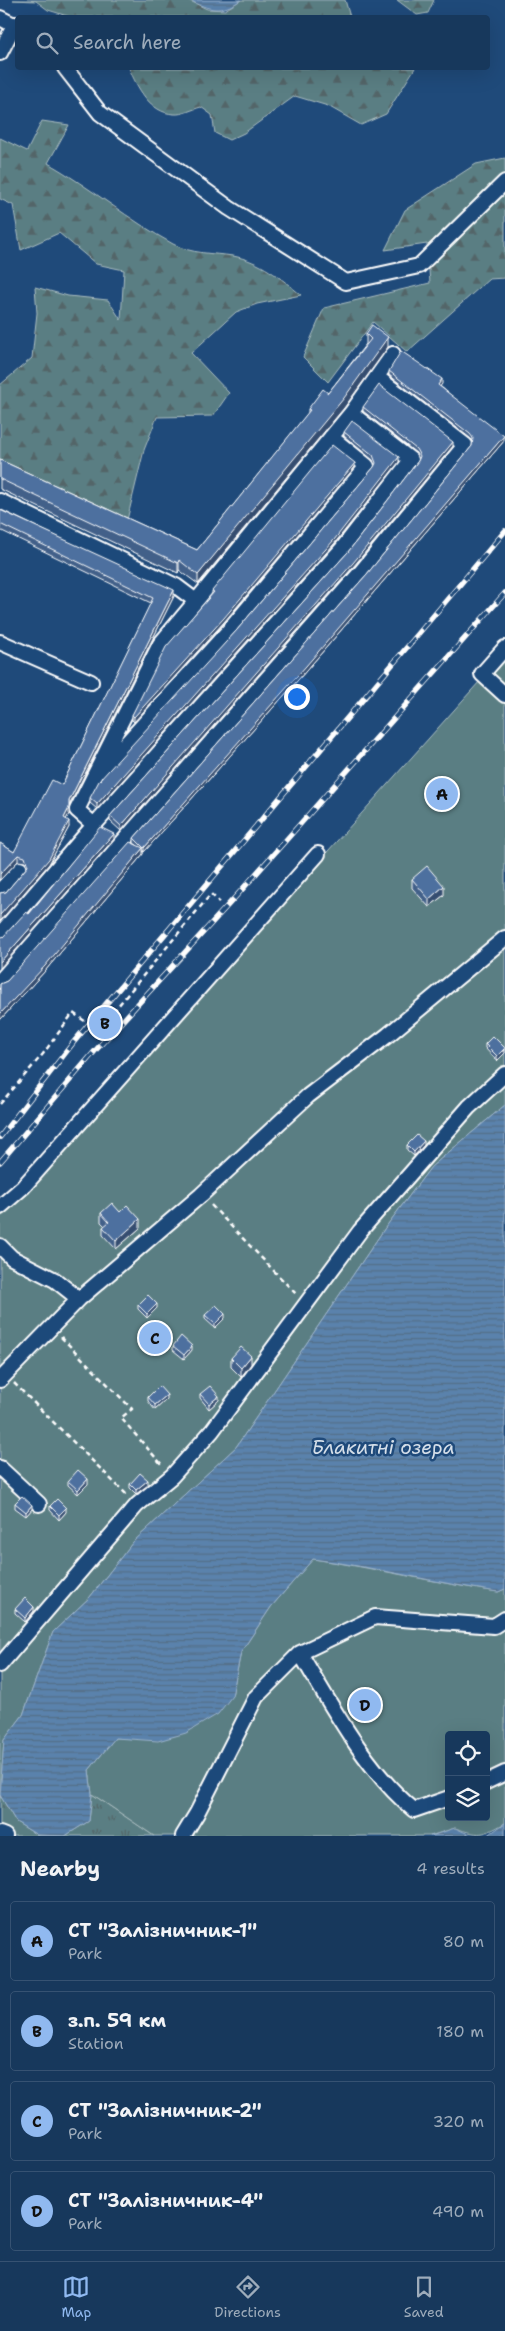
<!DOCTYPE html>
<meta charset="utf-8">
<style>
body{margin:0;font-family:"Shantell Sans",sans-serif;background:#203f62;color:#f1f3f6}
.controls{position:absolute;right:15px;bottom:15px;display:grid;overflow:hidden;border-radius:5px;box-shadow:0 5px 20px #0002}
.controls button{width:45px;height:45px;display:grid;place-items:center;padding:0;border:0;border-bottom:1px solid #365272;background:#17385c;color:#f1f3f6;font:25px sans-serif}
.you{position:absolute;left:296px;top:696px;width:18px;height:18px;margin:-12px;border:4px solid #fff;border-radius:50%;background:#1a73e8;box-shadow:0 0 0 8px #1a73e833}
.badge{display:grid;place-items:center;width:32px;height:32px;border-radius:50%;background:#90b9f0;color:#111;font-size:16px;font-weight:700}
.pin{position:absolute;translate:-50% -50%;border:2px solid #fff;box-shadow:0 1px 5px #0006}
.list{margin:0;padding:0;list-style:none}
h2{display:flex;justify-content:space-between;align-items:center;height:65px;margin:0;padding:0 20px;font-size:21px}
h2 small{font-size:16px;font-weight:400;color:#9eacbb}
.list li{display:grid;grid-template-columns:32px 1fr auto;gap:15px;align-items:center;box-sizing:border-box;height:80px;margin:0 10px 10px;padding:0 10px;border:1px solid #365272;border-radius:5px}
.list b{display:block;font-size:19px;white-space:nowrap}
.list p{margin:0;font-size:16px;white-space:nowrap;color:#9eacbb}
.list em{font-size:16px;font-style:normal;color:#9eacbb}
.icon{flex:none;width:28px;height:28px;fill:none;stroke:currentColor;stroke-width:2;stroke-linecap:round;stroke-linejoin:round}
.map{position:relative;flex:none;width:505px;height:1836px;overflow:hidden}
.search{position:absolute;background:#17385c;box-shadow:0 5px 20px #0002;left:15px;right:15px;top:15px;height:55px;display:flex;align-items:center;gap:12px;box-sizing:border-box;padding:0 18px;border-radius:5px;color:#9eacbb;font-size:19px}
.sheet{height:425px;background:#17385c}
nav{display:flex;justify-content:space-around;align-items:center;box-sizing:border-box;height:70px;border-top:1px solid #365272;background:#17385c;font-size:14px;color:#9eacbb}
nav a{display:grid;justify-items:center;gap:2px}
nav .on{color:#90b9f0}
.map>svg:first-child{display:block}
</style>
<div class="map">
<svg width="505" height="1836" viewBox="0 0 505 1836">
<defs>
<pattern id="grass-tufts" width="24" height="20" patternUnits="userSpaceOnUse" patternTransform="scale(1.25)"><rect width="24" height="20" fill="#5a7e83"/><path d="M3 7l-1-3M5 7V3M7 7l1-3M15 17l-1-3M17 17v-4M19 17l1-3" fill="none" stroke="#536568"/></pattern>
<pattern id="forest-firs" width="22" height="20" patternUnits="userSpaceOnUse" patternTransform="scale(1.25)"><rect width="22" height="20" fill="#5a7e83"/><path d="M5 1l3.5 6h-7zM16 11l3.5 6h-7z" fill="#536568"/></pattern>
<pattern id="water-rules" width="6" height="5" patternUnits="userSpaceOnUse" patternTransform="scale(1.25)"><rect width="6" height="5" fill="#5a82ac"/><path d="M0 2.5h6" fill="none" stroke="#546c86"/></pattern>
</defs>
<rect width="100%" height="100%" fill="#1f4a7a"/>
<filter id="ink" filterUnits="userSpaceOnUse"><feTurbulence type="fractalNoise" baseFrequency=".02" numOctaves="2"/><feDisplacementMap in="SourceGraphic" scale="10" xChannelSelector="R" yChannelSelector="G"/><feConvolveMatrix kernelMatrix="1 2 1 2 8 2 1 2 1" color-interpolation-filters="sRGB"/></filter>
<g filter="url(#ink)">
<path fill="url(#grass-tufts)" stroke="#acbec1" d="M92,1794L154,1836H0V1795L16,1822L37,1835L65,1836L89,1821Z"/>
<path fill="url(#forest-firs)" stroke="#acbec1" d="M13,0H188L207,9L225,10L241,0H345L350,17H71L48,10L36,1Z
M397,0H434L428,13L417,15Z
M129,68H415L386,114L361,125L328,106L295,96L244,133L229,140L215,133L212,115L201,107C193,109 182,115 174,114C150,113 137,87 129,68Z
M42,121L69,125L48,163C91,188 129,220 173,244C191,254 213,253 233,256C260,261 281,278 301,295L257,304L236,312L191,353L229,393L213,416L157,417L144,450L127,520L0,464V385L32,358L37,313L35,287L68,296L108,300L121,320L124,270L96,264L59,233L21,250L13,205L0,199V138L27,151Z
M505,158V278L489,279L407,352L373,322L328,382L303,357L324,308L430,283L427,244L385,250L405,210L476,164Z"/>
<path fill="#5a7e83" stroke="#acbec1" fill-rule="evenodd" d="M505,653V1105L431,1167L385,1228L236,1447L133,1542L90,1597L53,1632L23,1715L4,1740L0,1798V1218Z
M313,1559C375,1568 436,1583 498,1592L505,1589V1823C482,1836 480,1836 455,1828L430,1836H154L92,1794L89,1770L115,1738H135L232,1696L241,1652L271,1607ZM449,1735H486V1817H449Z"/>
<path fill="url(#water-rules)" stroke="#9cb4cd" d="M189,0H241C220,14 210,10 189,0Z
M505,1105V1589L498,1592C436,1583 375,1567 313,1559L271,1607L241,1652L232,1696L218,1714L186,1733L158,1741L115,1738L89,1770L92,1794L89,1821L65,1836L37,1835L16,1822L0,1795L4,1740L23,1715L53,1632L90,1597L133,1542L236,1447L385,1228L431,1167Z
M505,1823V1836H487Z
M455,1828L473,1836H430H431Z"/>
<g fill="none" stroke-linecap="round" stroke-linejoin="round">
<g stroke="#fff" stroke-width="18">
<path id="minor" d="M0,18L18,27
M0,53L15,24
M65,68L100,113L229,208L346,282L419,266L505,182
M0,501L176,586L196,601L160,644L77,810L94,825L341,550L411,460L351,413
M196,601L351,413L393,354
M0,642L91,682
M505,648L482,674L505,695
M102,770L231,628L367,466L331,437
M0,891L20,869
M0,934L94,825
M0,981L360,573L465,445L377,377
M0,1207L23,1187L318,854
M0,1246L12,1258L55,1280L79,1299
M0,1380L79,1299L201,1195L308,1096L388,1035L505,938
M0,1468L39,1504
M300,1653C331,1705 367,1772 414,1810L449,1798
M0,1665L137,1505L172,1476L212,1431L360,1231L469,1107L505,1074
M486,1782L505,1773
M0,1834L5,1836
M183,1836L197,1813L256,1697L300,1653L375,1617L494,1626L505,1619"/>
</g>
<path stroke="#fff" stroke-width="2.5" stroke-dasharray="5 4" stroke-linecap="butt" d="M0,1104L43,1054L73,1013L98,1030L211,894L219,902
M211,1205L297,1295
M61,1337L132,1409L121,1418L163,1466
M14,1383L127,1495"/>
<use href="#minor" stroke="#1f4a7a" stroke-width="14"/>
<g stroke="#fff" stroke-width="5.5">
<path id="rail" d="M0,1137L73,1043L505,531
M0,1162L95,1051L239,893L505,593"/>
</g>
<use href="#rail" stroke="#1f4a7a" stroke-width="4" stroke-dasharray="11" stroke-linecap="butt"/>
</g>
<path fill="#426089" stroke="#fff" d="M366,334L388,347L344,408L198,584L179,570L178,573L0,489V460L197,550L308,413V409L328,393L366,344Z
M389,371L442,384L440,386L504,441L306,671L144,852L143,851V854L45,971L0,1020V984L7,981L137,845L134,843V838L367,574L472,446L473,441L470,438L389,375Z
M363,407L453,446L353,567L121,831L110,821V816L348,552L418,461L419,459L416,453L363,411Z
M344,432L399,462L334,544L97,809L90,803V798L237,630L374,467L375,465L373,460L344,436Z
M355,467L224,622L134,722L132,720V715L212,594V591Z
M0,510L174,596L69,806V814L66,819L69,827L49,864L0,921V893L6,892L27,867L25,862L18,861L0,880V843L14,852L62,785L151,603L0,530Z
M412,879L444,895L429,907L412,888Z
M485,1044L505,1048V1053L497,1061L485,1048Z
M407,1145H424L414,1156L407,1150Z
M120,1212L140,1228L116,1249L103,1235V1227L105,1226L101,1222V1213Z
M138,1305L157,1308L147,1318L138,1309Z
M205,1315L225,1318L215,1328L205,1319Z
M173,1346L192,1350L184,1359L173,1350Z
M231,1358L251,1364L241,1377L231,1367Z
M200,1394L219,1400L209,1409L200,1398Z
M148,1397L167,1399L155,1410L148,1401Z
M68,1481L88,1484L78,1494L68,1485Z
M130,1484L148,1485L136,1494L130,1488Z
M15,1503L32,1509L26,1516L15,1508Z
M50,1506L66,1512L59,1520L50,1510Z
M15,1609L34,1611L25,1622L15,1613Z"/>
<path fill="#364e6f" stroke="#fff" d="M388,337V347L344,408L198,584V575Z
M442,379V384L438,389V385Z
M504,436V441L306,671L144,852V848Z
M453,442V446L353,567L121,831V826Z
M399,457V462L334,544L97,809V804Z
M355,463V467L224,622L134,722V717Z
M179,560V570L178,573V563Z
M174,590V596L69,806V801Z
M69,808V814L64,823V818Z
M69,821V827L49,864L0,921V915Z
M114,834V839L0,968V962Z
M143,848V854L45,971L0,1020V1014Z
M18,855V861L0,880V874Z
M444,886V895L429,907V899Z
M505,1049V1053L497,1061V1056Z
M424,1141V1145L414,1156V1152Z
M140,1219V1228L116,1249V1241Z
M157,1304V1308L147,1318V1314Z
M225,1314V1318L215,1328V1324Z
M192,1346V1350L184,1359V1355Z
M251,1356V1364L241,1377V1368Z
M167,1395V1399L155,1410V1405Z
M219,1396V1400L209,1409V1404Z
M88,1479V1484L78,1494V1490Z
M148,1480V1485L136,1494V1490Z
M32,1505V1509L26,1516V1512Z
M66,1508V1512L59,1520V1515Z
M34,1607V1611L25,1622V1618Z"/>
<path fill="#4d709f" stroke="#fff" d="M372,325L388,337L344,398L198,575L179,560L178,563L0,479V460L197,550L310,410L308,409L323,389L328,393L371,339L366,334Z
M401,351L442,379L438,385L504,436L306,666L144,848L134,838L367,574L472,446L473,438L470,434L389,371Z
M379,385L453,442L353,563L121,826L110,816L348,552L418,461L420,456L416,449L363,407Z
M352,421L399,457L334,540L97,804L90,798L99,781L237,630L374,467L376,463L373,455L344,432Z
M332,445L355,463L224,618L134,717L132,715L166,647L214,592L212,591Z
M0,510L174,590L69,801V808L64,818L69,821L49,859L0,915V893L6,892L28,866L25,857L18,855L0,874V843L14,852L52,780L62,785L153,598L0,524Z
M100,827L114,834L0,962V936L3,937L26,912L29,914Z
M130,842L143,848L45,966L0,1014V984L7,981Z
M427,866L444,886L429,899L412,879Z
M493,1036L505,1048L497,1056L485,1044Z
M417,1135L424,1141L414,1152L407,1145Z
M112,1203L120,1212L127,1205L140,1219L116,1241L103,1227L109,1222L101,1213Z
M148,1295L157,1304L147,1314L138,1305Z
M216,1305L225,1314L215,1324L205,1315Z
M181,1336L192,1346L184,1355L173,1346Z
M241,1347L251,1356L241,1368L231,1358Z
M159,1386L167,1395L155,1405L148,1397Z
M210,1386L219,1396L209,1404L200,1394Z
M78,1470L88,1479L78,1490L68,1481Z
M140,1473L148,1480L136,1490L130,1484Z
M22,1496L32,1505L26,1512L15,1503Z
M57,1499L66,1508L59,1515L50,1506Z
M25,1598L34,1607L25,1618L15,1609Z"/>
</g>
<g text-anchor="middle" dominant-baseline="central" stroke-width="5" stroke-linejoin="round" paint-order="stroke">
<g font-size="19" font-style="italic" fill="#d6e0ea" stroke="#1f4a7a">
<text x="383" y="1447">Блакитні озера</text>
</g>
</g>
</svg>
<div class="controls">
<button><svg class="icon" aria-label="locate" viewBox="0 0 24 24"><circle cx="12" cy="12" r="6"/><path d="M12 2v4M12 18v4M2 12h4M18 12h4"/></svg></button>
<button><svg class="icon" aria-label="layers" viewBox="0 0 24 24"><path d="M12 4l9 5-9 5-9-5zM3 14l9 5 9-5"/></svg></button>
</div>
<div class="you"></div>
<div class="pin badge" style="left:442px;top:794px">A</div>
<div class="pin badge" style="left:105px;top:1023px">B</div>
<div class="pin badge" style="left:155px;top:1338px">C</div>
<div class="pin badge" style="left:365px;top:1705px">D</div>
<div class="search"><svg class="icon" aria-label="search" viewBox="0 0 24 24"><circle cx="10" cy="10" r="6"/><path d="M15 15l6 6"/></svg>Search here</div>
</div>
<section class="sheet">
<h2>Nearby<small>4 results</small></h2>
<ul class="list">
<li><span class="badge">A</span><div><b>СТ &quot;Залізничник-1&quot;</b><p>Park</p></div><em>80 m</em></li>
<li><span class="badge">B</span><div><b>з.п. 59 км</b><p>Station</p></div><em>180 m</em></li>
<li><span class="badge">C</span><div><b>СТ &quot;Залізничник-2&quot;</b><p>Park</p></div><em>320 m</em></li>
<li><span class="badge">D</span><div><b>СТ &quot;Залізничник-4&quot;</b><p>Park</p></div><em>490 m</em></li>
</ul>
</section>
<nav>
<a class="on"><svg class="icon" aria-label="map" viewBox="0 0 24 24"><path d="M3 6l6-2 6 2 6-2v14l-6 2-6-2-6 2zM9 4v14M15 6v14"/></svg>Map</a>
<a><svg class="icon" aria-label="directions" viewBox="0 0 24 24"><path d="M12 3l9 9-9 9-9-9zM9 14v-3h6M13 9l2 2-2 2"/></svg>Directions</a>
<a><svg class="icon" aria-label="saved" viewBox="0 0 24 24"><path d="M7 4h10v16l-5-4-5 4z"/></svg>Saved</a>
</nav>
